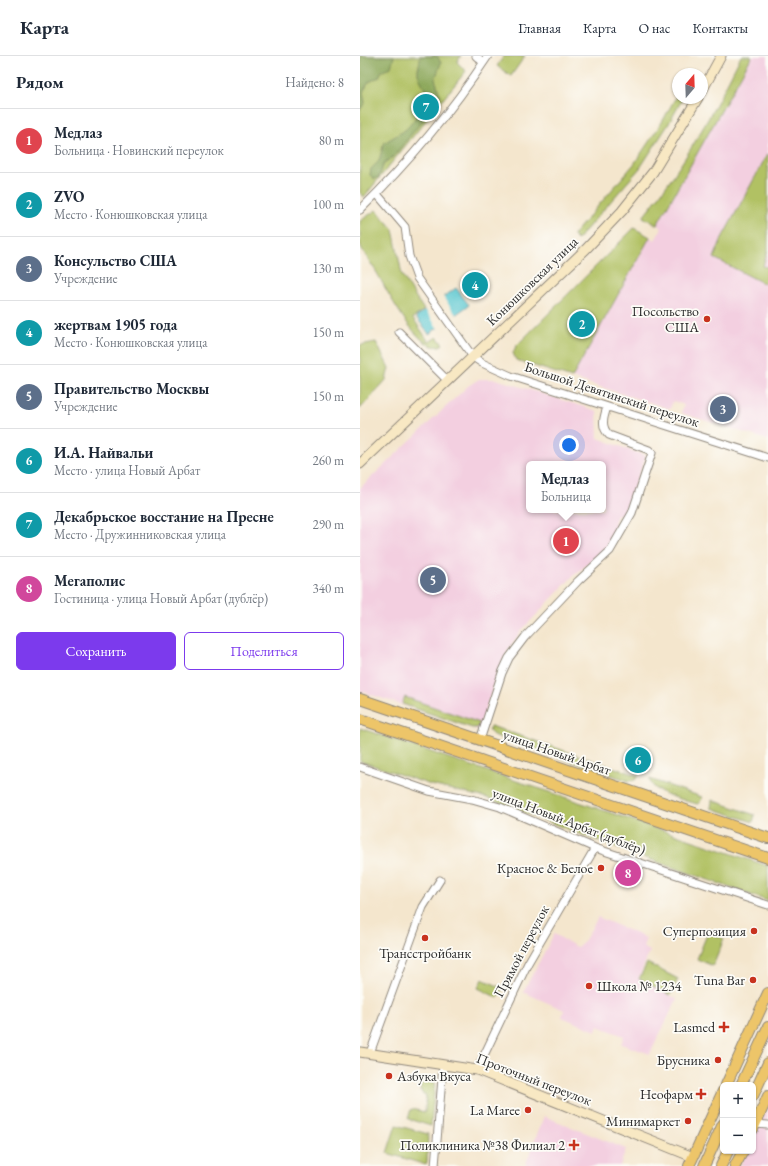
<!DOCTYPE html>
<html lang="ru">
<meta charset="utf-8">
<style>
body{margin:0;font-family:"EB Garamond",serif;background:#f2f2f3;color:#1f2937}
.controls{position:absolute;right:12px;bottom:12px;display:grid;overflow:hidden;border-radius:6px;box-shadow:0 1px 3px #0004}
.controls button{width:36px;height:36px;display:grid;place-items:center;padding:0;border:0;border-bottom:1px solid #e0e1e3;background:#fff;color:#1f2937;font:20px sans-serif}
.compass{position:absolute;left:312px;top:12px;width:36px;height:36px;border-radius:50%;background:#fff;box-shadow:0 1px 3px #0004;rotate:19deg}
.you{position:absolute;left:209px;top:389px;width:14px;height:14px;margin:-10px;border:3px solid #fff;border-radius:50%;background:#1a73e8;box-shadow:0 0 0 6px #1a73e833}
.badge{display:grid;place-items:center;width:26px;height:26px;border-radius:50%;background:#7c3aed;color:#fff;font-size:13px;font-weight:700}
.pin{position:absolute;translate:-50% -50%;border:2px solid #fff;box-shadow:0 1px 4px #0006}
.popup{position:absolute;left:166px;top:405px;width:80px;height:52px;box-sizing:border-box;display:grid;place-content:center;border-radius:6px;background:#fff;filter:drop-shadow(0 1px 3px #0005);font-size:13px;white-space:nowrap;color:#747a83}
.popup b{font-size:15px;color:#1f2937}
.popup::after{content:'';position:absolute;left:50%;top:100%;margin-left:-8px;border:8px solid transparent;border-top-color:#fff}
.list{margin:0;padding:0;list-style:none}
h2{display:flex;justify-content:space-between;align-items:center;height:52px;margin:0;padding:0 16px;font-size:17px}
h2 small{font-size:13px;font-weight:400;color:#747a83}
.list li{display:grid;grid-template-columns:26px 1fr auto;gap:12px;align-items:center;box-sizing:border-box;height:64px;padding:0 16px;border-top:1px solid #e0e1e3}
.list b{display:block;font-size:15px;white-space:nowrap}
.list p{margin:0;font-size:13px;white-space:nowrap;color:#747a83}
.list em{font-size:13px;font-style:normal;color:#747a83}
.actions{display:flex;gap:8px;padding:12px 16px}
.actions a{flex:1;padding:9px 0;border:1px solid #7c3aed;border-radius:6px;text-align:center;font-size:14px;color:#7c3aed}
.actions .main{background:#7c3aed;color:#fff}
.map{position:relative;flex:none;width:408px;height:1110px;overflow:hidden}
header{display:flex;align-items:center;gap:24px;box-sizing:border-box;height:56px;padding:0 20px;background:#fff;border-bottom:1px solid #e0e1e3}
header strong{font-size:19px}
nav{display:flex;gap:22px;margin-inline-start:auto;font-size:14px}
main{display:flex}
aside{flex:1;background:#fff}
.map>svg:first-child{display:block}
</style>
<header>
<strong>Карта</strong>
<nav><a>Главная</a><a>Карта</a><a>О нас</a><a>Контакты</a></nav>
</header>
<main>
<aside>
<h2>Рядом<small>Найдено: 8</small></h2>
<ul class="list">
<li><span class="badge" style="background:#e0444e">1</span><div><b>Медлаз</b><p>Больница · Новинский переулок</p></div><em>80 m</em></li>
<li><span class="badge" style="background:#0f9aa8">2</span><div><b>ZVO</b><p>Место · Конюшковская улица</p></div><em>100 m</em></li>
<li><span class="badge" style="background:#5c6f8a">3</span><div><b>Консульство США</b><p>Учреждение</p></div><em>130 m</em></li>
<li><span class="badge" style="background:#0f9aa8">4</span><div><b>жертвам 1905 года</b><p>Место · Конюшковская улица</p></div><em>150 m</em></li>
<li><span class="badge" style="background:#5c6f8a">5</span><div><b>Правительство Москвы</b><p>Учреждение</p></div><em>150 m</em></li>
<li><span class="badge" style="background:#0f9aa8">6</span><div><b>И.А. Найвальи</b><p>Место · улица Новый Арбат</p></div><em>260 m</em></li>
<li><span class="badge" style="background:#0f9aa8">7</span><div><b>Декабрьское восстание на Пресне</b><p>Место · Дружинниковская улица</p></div><em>290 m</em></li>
<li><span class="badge" style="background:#d1479c">8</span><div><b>Мегаполис</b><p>Гостиница · улица Новый Арбат (дублёр)</p></div><em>340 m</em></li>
</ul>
<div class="actions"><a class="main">Сохранить</a><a>Поделиться</a></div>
</aside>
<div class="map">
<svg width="408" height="1110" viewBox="0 0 408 1110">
<rect width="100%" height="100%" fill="#fdfcf7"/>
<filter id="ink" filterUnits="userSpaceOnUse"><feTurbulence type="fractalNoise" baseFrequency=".025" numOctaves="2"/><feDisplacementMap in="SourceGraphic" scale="8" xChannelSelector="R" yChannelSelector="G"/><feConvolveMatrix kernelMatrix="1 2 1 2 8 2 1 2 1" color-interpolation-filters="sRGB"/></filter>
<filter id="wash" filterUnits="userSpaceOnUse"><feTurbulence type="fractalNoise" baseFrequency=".012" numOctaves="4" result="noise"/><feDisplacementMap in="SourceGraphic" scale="16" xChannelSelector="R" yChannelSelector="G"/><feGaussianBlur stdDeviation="0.9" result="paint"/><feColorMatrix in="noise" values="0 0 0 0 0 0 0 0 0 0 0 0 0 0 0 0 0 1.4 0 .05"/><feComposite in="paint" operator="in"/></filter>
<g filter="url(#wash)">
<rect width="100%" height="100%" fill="#f4e6cd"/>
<path fill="#f3cfe0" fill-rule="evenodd" d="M392,0H408V384L321,357L324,349L313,345L310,353L212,322L290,181L295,184L302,172L297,169Z
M119,323H136L237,355L238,382L286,400L263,460L257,459L254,467L259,469L244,495L213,520L161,575L149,592L138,616L120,671L117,674L0,635V432L108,330ZM169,408H243V454H169Z
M238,861L286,882L283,891L290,895L278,923L317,943L290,998L261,988L264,980L238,970L236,975L202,961L204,954L163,936L194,878L217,891L225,884Z
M408,1048V1110H380L387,1095H393V1083Z
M184,1060L266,1093L260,1110H165Z"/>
<path fill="#b1c164" stroke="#6e7648" d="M0,0H101L97,6L106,15L4,141L0,137Z
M144,0H165L151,20L137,10Z
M381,0H392L297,169L283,161C323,112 353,56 381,0Z
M318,37V42H323L308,69L280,112L217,184L214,181V178L274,108L302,66Z
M408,97V194L403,210L408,211L405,228L354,202L362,182Z
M16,154L33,173L42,219L64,254L53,262L69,286L77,281L83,288C62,305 25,231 17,217C12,208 2,197 0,187C0,180 0,172 0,165Z
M274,172L290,181L212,322L156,304L153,297L156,290Z
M16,286L29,312L26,324L0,353V289Z
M45,641L120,667L117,672H112L42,648Z
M130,670H131L279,720L275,724L269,725L133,679L129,675Z
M0,672L408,810V845L241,786L127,742L71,729L0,705Z
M290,723L342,741L340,747L337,748C325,744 290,737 290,723Z
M352,744L395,759L393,766L351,752Z
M348,876L364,883L353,910L337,903Z
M287,907L318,923L310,939L279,923Z
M122,923L143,932L138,942L118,932Z
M64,1024L75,1026L71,1070L48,1063L51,1053L65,1056L66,1039L62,1037C59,1032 60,1028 64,1024Z
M36,1069L68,1078L67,1106L66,1109L27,1097Z"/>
<path fill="#8ca75a" stroke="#5c6942" d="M0,0H34L31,11L21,16L19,21L9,26L3,36L5,47L0,54Z
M60,0H77L81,7L75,23L80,39L79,44L33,101L24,107L19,121L14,123L10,119L11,113L19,105L24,87C30,83 38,79 45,74C53,67 66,49 66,38C65,30 60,25 58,18C57,11 61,7 60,0Z"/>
<path fill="#59c6cf" stroke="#42787d" d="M96,232L109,249L69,278L56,261Z"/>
<path fill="#f4e6cd" d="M82,239L97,260L79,274L64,252Z"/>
</g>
<g filter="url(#ink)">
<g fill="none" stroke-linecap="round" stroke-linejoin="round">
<g stroke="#90887c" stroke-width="9">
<path id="street" d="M116,0L123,6
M17,138L45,171L49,200L57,222L113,301L122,307L151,320L408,402
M0,154C48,107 91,56 128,0
M39,276L88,325
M120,684L142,617L149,602L165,581L218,525L250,495L272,457L292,397L289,394L249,379C240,370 244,361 247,351
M0,711L69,735L112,743L140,751L235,792L408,849
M10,997L63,851L80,824
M117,1014L168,907L235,792
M395,1068L408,1069
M75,1110L83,1009"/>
</g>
<g stroke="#90887c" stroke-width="11">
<path id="secondary" d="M342,35L361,0
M0,408L226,193L262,155L293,116L338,42
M0,996L117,1014L333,1101"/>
</g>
<g stroke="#90887c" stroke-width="12">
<path id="primary" d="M0,643L408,782
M0,663L408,802
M366,1029L408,937
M381,1029L408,971
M393,1040L408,1007
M393,1073L408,1040
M329,1110L363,1035
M344,1110L363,1068
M361,1110L368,1095
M375,1110L383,1095"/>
</g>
<use href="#street" stroke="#fff" stroke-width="7"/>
<use href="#secondary" stroke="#f8e8c3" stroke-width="9"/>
<use href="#primary" stroke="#edc569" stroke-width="10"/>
</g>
</g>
<g fill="#c8321e" stroke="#fdfcf7" stroke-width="1.5">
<circle cx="347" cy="263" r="4"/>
<circle cx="241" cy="812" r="4"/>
<circle cx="394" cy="875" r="4"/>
<circle cx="65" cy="882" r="4"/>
<circle cx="393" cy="924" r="4"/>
<circle cx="229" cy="930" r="4"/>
<path d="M362 965h4v4h4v4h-4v4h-4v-4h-4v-4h4z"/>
<circle cx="358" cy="1004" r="4"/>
<circle cx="29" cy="1020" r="4"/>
<path d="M339 1032h4v4h4v4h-4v4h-4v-4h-4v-4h4z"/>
<circle cx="168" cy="1054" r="4"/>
<circle cx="328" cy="1065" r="4"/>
<path d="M212 1083h4v4h4v4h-4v4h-4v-4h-4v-4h4z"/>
</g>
<g text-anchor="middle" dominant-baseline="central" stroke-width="3.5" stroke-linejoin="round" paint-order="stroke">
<g font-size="14" fill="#2b2b2b" stroke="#fdfcf7">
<text transform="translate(172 225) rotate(-44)">Конюшковская улица</text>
<text transform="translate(252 338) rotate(18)">Большой Девятинский переулок</text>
<text transform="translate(197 696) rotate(19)">улица Новый Арбат</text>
<text transform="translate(209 765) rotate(21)">улица Новый Арбат (дублёр)</text>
<text transform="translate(161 895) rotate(-62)">Прямой переулок</text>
<text transform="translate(174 1023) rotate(21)">Проточный переулок</text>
</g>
<g font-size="14" fill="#2b2b2b" stroke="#fdfcf7" text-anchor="end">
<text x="339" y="255">Посольство<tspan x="339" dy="16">США</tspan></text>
<text x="233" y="812">Красное &amp; Белое</text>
<text x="386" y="875">Суперпозиция</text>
<text x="65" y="897" text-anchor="middle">Трансстройбанк</text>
<text x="385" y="924">Tuna Bar</text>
<text x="237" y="930" text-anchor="start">Школа № 1234</text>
<text x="355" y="971">Lasmed</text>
<text x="350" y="1004">Брусника</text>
<text x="37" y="1020" text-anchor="start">Азбука Вкуса</text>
<text x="333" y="1038">Неофарм</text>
<text x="160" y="1054">La Maree</text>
<text x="320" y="1065">Минимаркет</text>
<text x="205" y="1089">Поликлиника №38 Филиал 2</text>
</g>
</g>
</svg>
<div class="controls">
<button>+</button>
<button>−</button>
</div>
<svg class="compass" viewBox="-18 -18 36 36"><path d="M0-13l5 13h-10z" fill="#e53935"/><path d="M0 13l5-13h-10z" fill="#747a83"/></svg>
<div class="you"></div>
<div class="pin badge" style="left:206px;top:485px;background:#e0444e">1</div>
<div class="popup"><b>Медлаз</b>Больница</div>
<div class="pin badge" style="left:222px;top:268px;background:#0f9aa8">2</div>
<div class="pin badge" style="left:363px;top:353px;background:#5c6f8a">3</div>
<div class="pin badge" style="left:115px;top:229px;background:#0f9aa8">4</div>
<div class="pin badge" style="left:73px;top:524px;background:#5c6f8a">5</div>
<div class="pin badge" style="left:278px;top:704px;background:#0f9aa8">6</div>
<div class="pin badge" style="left:66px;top:51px;background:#0f9aa8">7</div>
<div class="pin badge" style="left:268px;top:817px;background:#d1479c">8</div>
</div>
</main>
